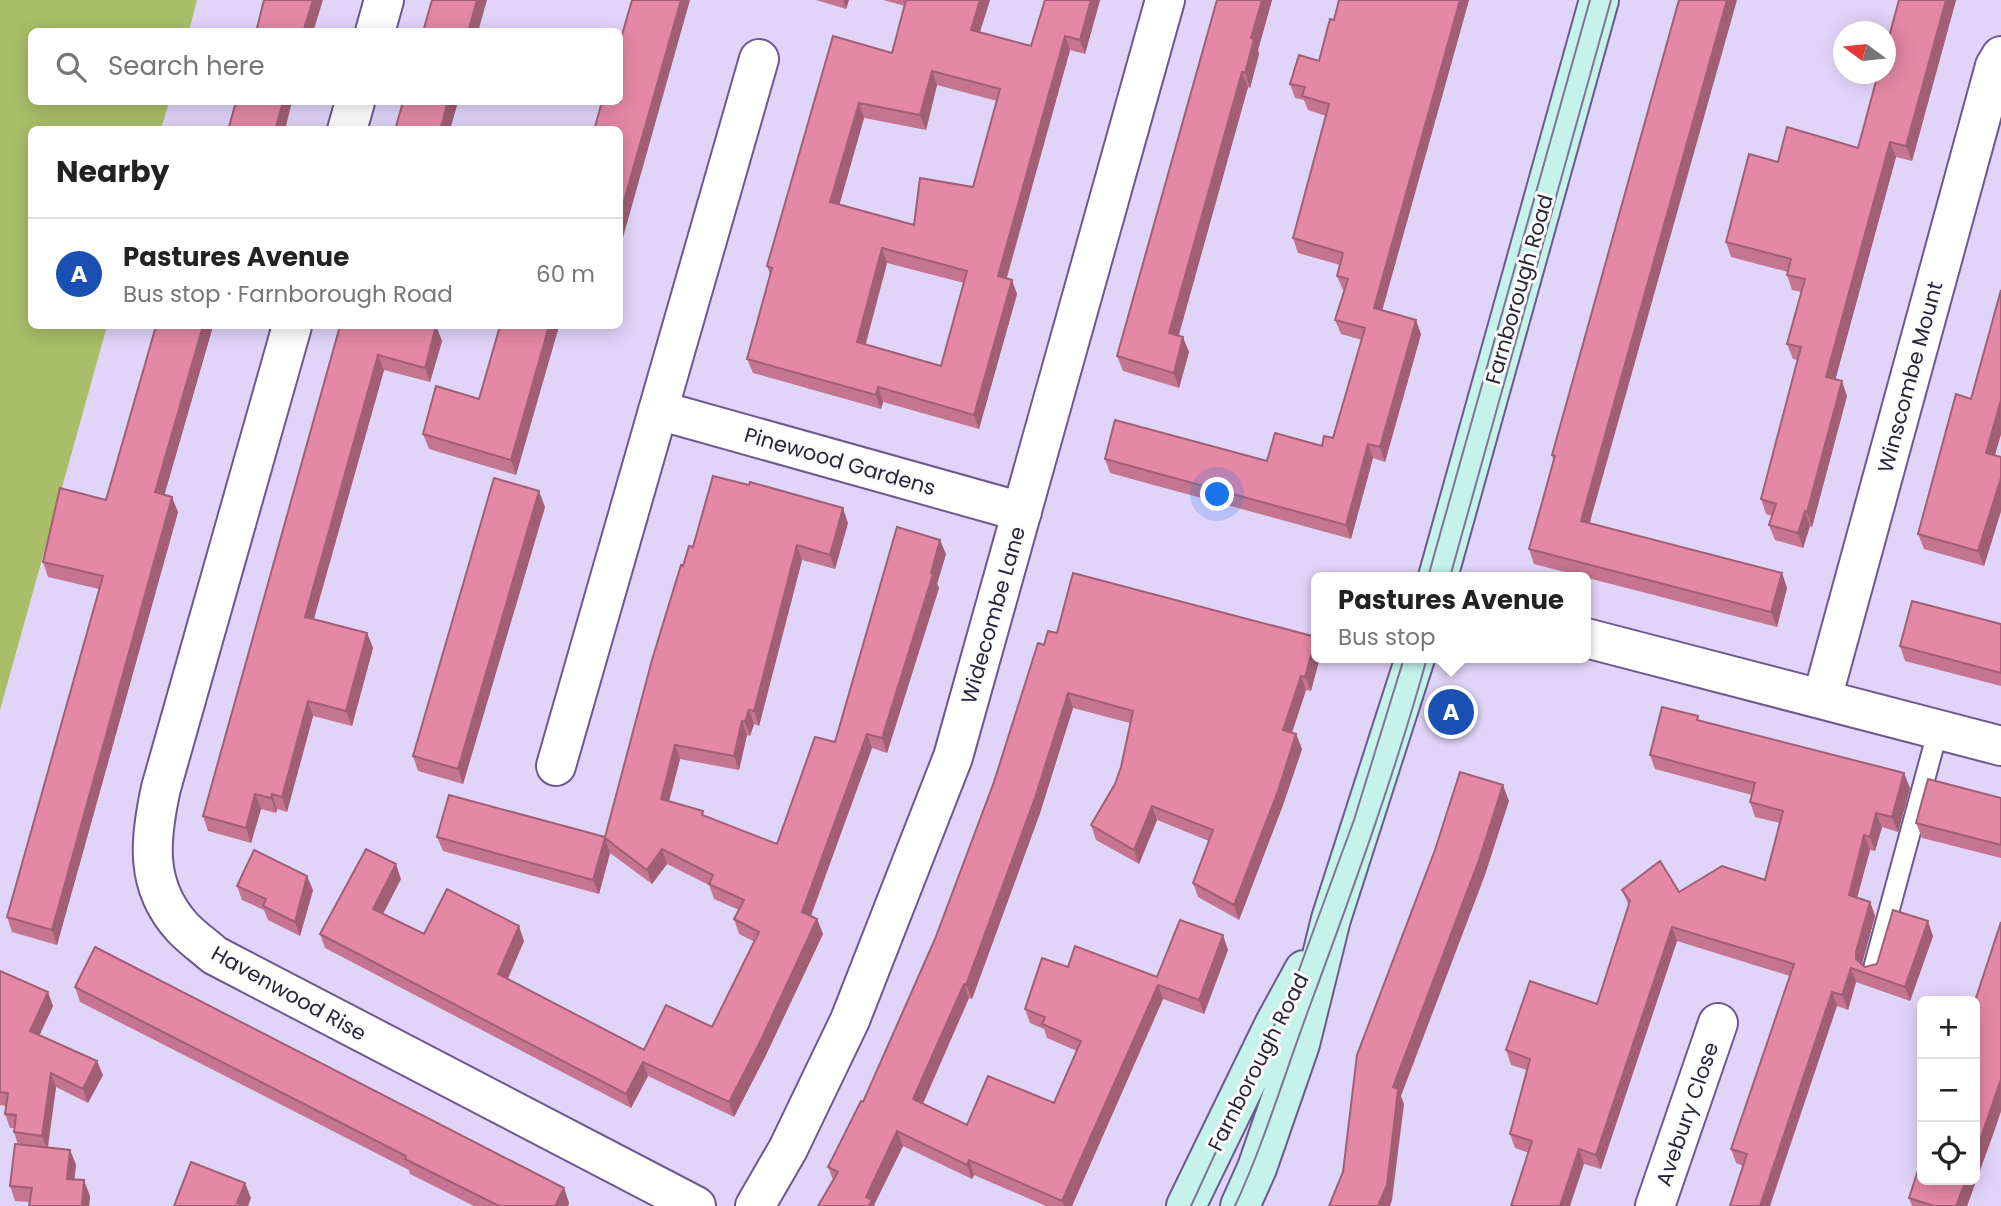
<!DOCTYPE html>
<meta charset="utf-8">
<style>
body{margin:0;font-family:Poppins,sans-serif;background:#f6f6f6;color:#222}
.controls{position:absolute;right:21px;bottom:21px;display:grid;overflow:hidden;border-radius:10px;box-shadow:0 4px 18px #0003}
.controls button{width:63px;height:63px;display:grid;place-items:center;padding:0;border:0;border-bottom:2px solid #e0e0e0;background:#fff;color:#222;font:35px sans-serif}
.compass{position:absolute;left:1833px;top:21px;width:63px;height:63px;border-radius:50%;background:#fff;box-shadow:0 4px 18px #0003;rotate:285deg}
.you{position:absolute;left:1218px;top:495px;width:24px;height:24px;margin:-18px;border:5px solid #fff;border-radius:50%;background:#1a73e8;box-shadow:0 0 0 10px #1a73e833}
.badge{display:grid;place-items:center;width:46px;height:46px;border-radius:50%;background:#6b7b2a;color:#fff;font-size:23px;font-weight:700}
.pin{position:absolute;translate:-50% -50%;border:4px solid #fff;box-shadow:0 2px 7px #0006}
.popup{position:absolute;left:1311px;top:572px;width:280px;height:91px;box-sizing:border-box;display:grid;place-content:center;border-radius:10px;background:#fff;filter:drop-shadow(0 2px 5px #0005);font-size:23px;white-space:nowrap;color:#767676}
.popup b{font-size:26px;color:#222}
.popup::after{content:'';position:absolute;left:50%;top:100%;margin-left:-14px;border:14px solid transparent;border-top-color:#fff}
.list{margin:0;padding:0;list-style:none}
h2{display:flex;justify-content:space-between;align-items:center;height:91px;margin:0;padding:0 28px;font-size:30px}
h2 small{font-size:23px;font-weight:400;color:#767676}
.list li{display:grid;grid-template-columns:46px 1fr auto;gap:21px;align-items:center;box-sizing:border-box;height:112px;padding:0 28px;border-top:2px solid #e0e0e0}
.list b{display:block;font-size:26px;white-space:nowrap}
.list p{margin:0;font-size:23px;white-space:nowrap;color:#767676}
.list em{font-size:23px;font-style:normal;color:#767676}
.icon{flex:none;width:38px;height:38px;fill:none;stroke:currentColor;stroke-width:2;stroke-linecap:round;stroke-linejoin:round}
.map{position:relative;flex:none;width:2001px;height:1206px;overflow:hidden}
.search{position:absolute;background:#fff;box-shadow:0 4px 18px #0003;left:28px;top:28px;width:595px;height:77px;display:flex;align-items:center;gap:18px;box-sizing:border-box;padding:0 24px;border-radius:10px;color:#767676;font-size:26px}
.panel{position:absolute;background:#fff;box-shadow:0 4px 18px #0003;left:28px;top:126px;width:595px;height:203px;border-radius:10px}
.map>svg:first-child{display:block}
</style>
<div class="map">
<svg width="2001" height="1206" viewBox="0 0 2001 1206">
<rect width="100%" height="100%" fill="#e0d4f9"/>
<path fill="#aabe69" d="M0,0H197L189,31L32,32V102H169L161,129L32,130V326H107L0,710Z"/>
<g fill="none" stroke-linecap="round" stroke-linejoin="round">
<g stroke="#6c598d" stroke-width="23">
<path id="lane" d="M1873,970L1938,730"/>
</g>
<g stroke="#6c598d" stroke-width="42">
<path id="street" d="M375,32L384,0
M347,130L355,102
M292,326L161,788C150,838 144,885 182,927C191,937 204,946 214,955L696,1206
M658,410L1022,512
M1586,638L2001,746
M1822,699L1995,66L2001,56
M556,766L759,59
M755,1206L788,1149L850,1020L953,757L1165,0
M1655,1206L1718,1023"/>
</g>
<g stroke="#6c598d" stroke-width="42">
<path id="secondary" d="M1438,577L1599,0
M1186,1206L1274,1025L1304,970
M1240,1206L1257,1168L1300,1044L1331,919L1415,658"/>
</g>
<use href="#lane" stroke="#fff" stroke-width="19"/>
<use href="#street" stroke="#fff" stroke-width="38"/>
<use href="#secondary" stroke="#c5f2eb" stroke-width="38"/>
<path stroke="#807694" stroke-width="2" d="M1428,577L1590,0
M1450,577L1611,0
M1191,1206L1296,978L1354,820L1404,658
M1235,1206C1264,1143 1284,1076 1308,1011C1351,895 1394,777 1427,658"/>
</g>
<path fill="#c5758f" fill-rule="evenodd" d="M816,0H849L846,9Z
M883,0H990L980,32L1031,46L1100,0L1085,54L1070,50L1007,278L1017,294L979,429L883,402L881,409L753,373L747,359L770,274L767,266L833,36L892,53L905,6ZM937,85L997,101L973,187L914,225L839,205L864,118L926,130ZM887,263L964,283L941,366L866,344Z
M1217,0H1272L1258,50L1259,54L1250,88L1248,87L1178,336L1189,352L1179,388L1123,371L1117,356Z
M1469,0L1382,310L1421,334L1385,462L1373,458L1351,539L1110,473L1105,459L1267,461L1322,446L1333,438L1362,340L1341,334L1335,320L1344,291L1343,290L1337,276L1340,265L1298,253L1293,238L1326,116L1308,110L1304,100L1295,98L1290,84L1319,61L1334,20Z
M1679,0L1590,523L1782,573L1787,588L1777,627L1534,564L1529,549L1553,460L1552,455Z
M1899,0H1956L1912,161L1896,157L1835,380L1847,396L1812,527L1810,526L1803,548L1775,540L1769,525L1772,516L1766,514L1761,499L1798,360L1793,359L1787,344L1801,292L1792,290L1787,275L1788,272L1731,257L1726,242L1778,162L1858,148Z
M2001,290V434L1995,455L2001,457V511L1984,566L1924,549L1918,534L1971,399Z
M156,326H213L164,495L178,512L57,945L12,932L7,917L99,589L48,577L43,562L106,500Z
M340,326H436L442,341L430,382L384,370L314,619L367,633L373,648L352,726L313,716L287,812L277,809L276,813L261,809L251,843L208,831L203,816Z
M500,326H559L516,475L429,449L423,434L479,399Z
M545,507L463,784L418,771L413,756Z
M848,523L835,569L802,560L759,726L754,724L750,736L747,735L739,770L680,759L669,801L777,844L835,742L946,554L937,584L939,588L887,753L872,748L811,916L817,919L823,934L765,1057L734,1117L648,1076L631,1108L325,948L320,934L401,879L383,914L424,934L524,941L508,979L644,1050L712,1027L755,942L739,934L734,919L739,910L714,899L709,885L667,864L652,884L610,853L599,894L443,851L437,837H605L683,566L693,547Z
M2001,624V686L1905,661L1900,646Z
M1057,633L1316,637L1311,691L1306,690L1292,733L1296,734L1302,749L1283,805L1239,920L1198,897L1193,883L1209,841L1157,820L1139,864L1096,840L1091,825L1115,784L1121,767L1130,723L1073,708L1040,813L972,999L969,998L923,1104L967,1125L1054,1103L1077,1051L1047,1038L1044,1029L1030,1023L1025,1009L1068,967L1157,977L1228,950L1204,1014L1163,999L1072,1206H1046L974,1175L972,1179L903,1146L874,1205L875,1206H818L833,1180L828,1167L863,1102L935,939L1044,645Z
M1699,721L1910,788L1898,832L1882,827L1875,851L1870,850L1857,898L1870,902L1875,916L1862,964L1865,967L1877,964L1933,936L1910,1001L1856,982L1848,1010L1837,1006L1743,1166L1736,1163L1731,1149L1790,976L1677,941L1601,1169L1584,1164L1529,1153L1515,1148L1510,1134L1527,1070L1511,1065L1506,1050L1597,1004L1629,906L1622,890L1679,892L1765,880L1780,823L1755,817L1750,802L1752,795L1655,769L1650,755Z
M2001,798V858L1922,838L1916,823Z
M237,886L313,890L300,936L268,920L264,910L242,900Z
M2001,922V1111L1967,1206H1912L1909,1198Z
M0,971L53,1006L39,1035L103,1075L88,1103L56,1087L48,1148L70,1150L76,1165L74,1179L90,1196L89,1206H29L30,1202L15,1201L10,1186L18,1145L14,1132V1128H10L5,1114L6,1106L0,1105Z
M75,987L564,1188L569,1203L568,1206H474L410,1174L409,1170L80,1002Z"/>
<path fill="#a05f74" d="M313,0H323L313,32H303Z
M477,0H487L478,32H468Z
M681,0H690L620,248V215Z
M843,0H849L846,9Z
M980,0H990L976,44L971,30Z
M1091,0H1100L1085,54L1080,40Z
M1262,0H1272L1258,50L1259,54L1250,88L1245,73L1251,38Z
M1460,0H1469L1379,322L1374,308Z
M1727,0H1737L1586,536L1581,521Z
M1946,0H1956L1912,161L1906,146Z
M1065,36L1070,50L1003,290L998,276Z
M932,71L937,85L926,130L920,115Z
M1242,72L1248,87L1175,349L1169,333Z
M283,102H292L285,130H275Z
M448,102H458L450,130H440Z
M859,103L864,118L836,217L830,202Z
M1890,142L1896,157L1832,392L1826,377Z
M882,248L887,263L862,356L857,342Z
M1012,280L1017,294L979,429L974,415Z
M1416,320L1421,334L1385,462L1380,447Z
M203,326H213L161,507L155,492Z
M436,326L442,341L430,382L425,368Z
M549,326H559L516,475L511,460Z
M1183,337L1189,352L1179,388L1174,373Z
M378,355L384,370L310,632L305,617Z
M1842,381L1847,396L1812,527L1807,512Z
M878,387L883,402L881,409L876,395Z
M2001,400V434L1991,468L1986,453Z
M1368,444L1373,458L1351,539L1346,525Z
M2001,478V511L1984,566L1978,551Z
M539,491L545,507L463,784L458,769Z
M172,497L178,512L57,945L52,930Z
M843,508L848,523L835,569L830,555Z
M1805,511L1810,526L1803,548L1798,533Z
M940,540L946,554L937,584L939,588L887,753L882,738Z
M797,545L802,560L759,726L754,711Z
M1782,573L1787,588L1777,627L1771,612Z
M367,633L373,648L352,726L346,711Z
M1316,637V658H1320L1311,691L1305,677Z
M1301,676L1306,690L1288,744L1283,730Z
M1068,693L1073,708L1040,813L972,999L966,985Z
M308,701L313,716L287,812L282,797Z
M749,710L754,724L750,736L745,722Z
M742,721L747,735L739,770L734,756Z
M867,734L872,748L807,926L802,912Z
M1296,734L1302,749L1283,805L1239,920L1234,905Z
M675,745L680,759L666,813L661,799Z
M1904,773L1910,788L1898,832L1892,817Z
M1503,785L1509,801L1485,875L1401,1096L1404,1104L1392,1200L1390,1206H1378L1393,1087Z
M255,794L261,809L251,843L246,828Z
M272,794L277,809L276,813L271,798Z
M1152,806L1157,820L1139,864L1134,850Z
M1876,813L1882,827L1875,851L1870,837Z
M1864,835L1870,850L1854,909L1849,895Z
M605,838L610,853L599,894L593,880Z
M662,849L667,864L652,884L647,870Z
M396,864L401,879L378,923L373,909Z
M307,876L313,890L300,936L295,922Z
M1870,902L1875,916L1861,967L1856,959V952Z
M817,919L823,934L765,1057L734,1117L729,1102Z
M1928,921L1933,936L1910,1001L1905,987Z
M519,926L524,941L503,988L498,974Z
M1672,927L1677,941L1601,1169L1596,1155Z
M1223,935L1228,950L1204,1014L1199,1000Z
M1851,968L1856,982L1848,1010L1842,995Z
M964,984L969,998L918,1114L913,1099Z
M1158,985L1163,999L1072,1206H1064L1062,1201Z
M48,992L53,1006L35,1045L30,1031Z
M1832,992L1837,1006L1770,1206H1760Z
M97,1061L103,1075L88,1103L83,1089Z
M643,1062L648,1076L631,1108L626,1094Z
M51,1073L56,1087L47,1150L42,1136Z
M2001,1079V1111L1994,1132L1967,1206H1956L1966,1180H1975V1155Z
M897,1131L903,1146L874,1205L875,1206H869L866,1197Z
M1579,1149L1584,1164L1570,1206H1560Z
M70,1150L76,1165L73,1194L67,1179Z
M969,1160L974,1175L972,1179L967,1165Z
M84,1180L90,1196L89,1206H82Z
M245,1183L251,1198L248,1206H239L237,1203Z
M564,1188L569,1203L568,1206H555Z"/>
<path fill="#e588a6" stroke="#a05f74" stroke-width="2" fill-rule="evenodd" d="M264,0H313L303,32H256Z
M432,0H477L468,32H423Z
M632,0H681L620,215V130H594L602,102H620V42Z
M906,0H980L971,30L1031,46L1045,0H1091L1080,40L1065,36L998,276L1012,280L974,415L878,387L876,395L747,359L772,268L767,266L833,36L892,53ZM932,71L1000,89L973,187L920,178L914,225L830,202L859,103L920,115ZM882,248L967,271L941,366L857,342Z
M1217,0H1262L1251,38L1254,39L1245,73L1242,72L1169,333L1183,337L1174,373L1117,356Z
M1339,0H1460L1374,308L1416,320L1380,447L1368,444L1346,525L1105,459L1115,420L1267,461L1275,433L1322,446L1324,436L1333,438L1365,328L1335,320L1348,279L1337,276L1343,253L1293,238L1329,104L1302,96L1305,87L1290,84L1299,55L1319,61L1330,19L1334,20Z
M1679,0H1727L1581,521L1782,573L1771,612L1529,549L1555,456L1552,455Z
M1899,0H1946L1906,146L1890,142L1826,377L1842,381L1807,512L1805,511L1798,533L1769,525L1776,504L1761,499L1801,347L1787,344L1805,279L1787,275L1791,259L1726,242L1749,154L1778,162L1787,127L1858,148L1878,74H1886V48Z
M236,102H283L275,130H228Z
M403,102H448L440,130H395Z
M2001,290V400L1986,453L2001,457V478L1978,551L1918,534L1956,394L1971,399Z
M156,326H203L155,492L172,497L52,930L7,917L103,576L43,562L60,488L106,500Z
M340,326H436L425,368L378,355L305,617L367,633L346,711L308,701L282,797L272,794L271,798L255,794L246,828L203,816Z
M500,326H549L511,460L423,434L436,386L479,399Z
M713,476L749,485L750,482L843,508L830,555L797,545L754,711L749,710L745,722L742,721L734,756L675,745L661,799L703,811L702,815L777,844L815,737L835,742L897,527L940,540L931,573L933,574L882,738L867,734L802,912L817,919L760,1042L729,1102L643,1062L626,1094L320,934L366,849L396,864L373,909L424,934L447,889L519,926L498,974L644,1050L666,1005L712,1027L759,932L734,919L744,900L709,884L713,875L662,849L647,870L605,838L593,880L437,837L449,795L605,837L652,660L681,565L683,566L689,546L693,547Z
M494,478L539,491L458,769L413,756Z
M1073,573L1316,637L1305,677L1301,676L1283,730L1296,734L1278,791L1234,905L1193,883L1213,830L1152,806L1134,850L1091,825L1115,784L1121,767L1133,711L1068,693L1035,798L966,985L964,984L913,1099L967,1125L988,1076L1054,1103L1081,1041L1042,1024L1045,1017L1025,1009L1042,958L1068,967L1075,946L1157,977L1180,920L1223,935L1199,1000L1158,985L1062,1201L969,1160L967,1165L897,1131L866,1197L872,1200L869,1206H818L838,1172L828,1167L861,1101L863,1102L935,939L994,782L1038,643L1044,645L1048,631L1057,633Z
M1912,601L2001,624V673L1900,646Z
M1662,707L1698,716L1697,720L1904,773L1892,817L1876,813L1870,837L1864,835L1849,895L1870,902L1856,952V959L1865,967L1877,964L1893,910L1928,921L1905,987L1851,968L1842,995L1832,992L1760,1206H1730L1747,1154L1731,1149L1794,964L1672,927L1596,1155L1579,1149L1560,1206H1511L1532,1141L1510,1134L1530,1059L1506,1050L1530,981L1597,1004L1630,901L1622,890L1660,861L1679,892L1722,866L1765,880L1783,811L1750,802L1755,783L1650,755Z
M1460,772L1503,785L1479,860L1393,1087L1398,1089L1387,1185L1378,1206H1329L1343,1172L1357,1055L1435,850Z
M1928,779L2001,798V845L1916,823Z
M254,850L307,876L295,922L263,906L266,899L237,886Z
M2001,922V1079L1975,1155V1001Z
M95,947L564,1188L555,1206H499L405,1159L406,1156L75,987Z
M0,971L48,992L30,1031L97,1061L83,1089L51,1073L42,1136L14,1132L16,1115L5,1114L8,1093L0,1092Z
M15,1144L70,1150L67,1179L84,1180L82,1206H29L32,1188L10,1186Z
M1922,1158V1180H1966L1956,1206H1934L1909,1198Z
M191,1162L245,1183L237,1203L247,1206H174Z"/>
<g text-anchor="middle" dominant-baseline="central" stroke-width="6" stroke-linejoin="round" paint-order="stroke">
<g font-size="21" fill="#2b233a" stroke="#fcfcfc">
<text transform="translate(1519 289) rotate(-74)">Farnborough Road</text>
<text transform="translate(1910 377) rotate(-75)">Winscombe Mount</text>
<text transform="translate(840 461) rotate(16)">Pinewood Gardens</text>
<text transform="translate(993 615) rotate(-74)">Widecombe Lane</text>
<text transform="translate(289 993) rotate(29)">Havenwood Rise</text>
<text transform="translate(1258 1062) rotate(-63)">Farnborough Road</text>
<text transform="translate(1687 1114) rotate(-71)">Avebury Close</text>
</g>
</g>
</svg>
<div class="controls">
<button>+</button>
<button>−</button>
<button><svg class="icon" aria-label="locate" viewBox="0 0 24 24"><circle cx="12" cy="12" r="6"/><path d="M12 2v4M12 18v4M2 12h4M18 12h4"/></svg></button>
</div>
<svg class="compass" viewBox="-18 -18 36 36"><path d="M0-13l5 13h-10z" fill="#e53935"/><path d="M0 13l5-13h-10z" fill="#767676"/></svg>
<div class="you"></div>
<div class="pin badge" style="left:1451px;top:712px;background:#1a4fb4">A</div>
<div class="popup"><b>Pastures Avenue</b>Bus stop</div>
<div class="search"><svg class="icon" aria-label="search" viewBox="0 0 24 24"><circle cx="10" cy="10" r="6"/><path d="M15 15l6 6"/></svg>Search here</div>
<section class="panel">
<h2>Nearby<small></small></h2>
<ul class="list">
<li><span class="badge" style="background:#1a4fb4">A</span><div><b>Pastures Avenue</b><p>Bus stop · Farnborough Road</p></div><em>60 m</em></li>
</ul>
</section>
</div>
